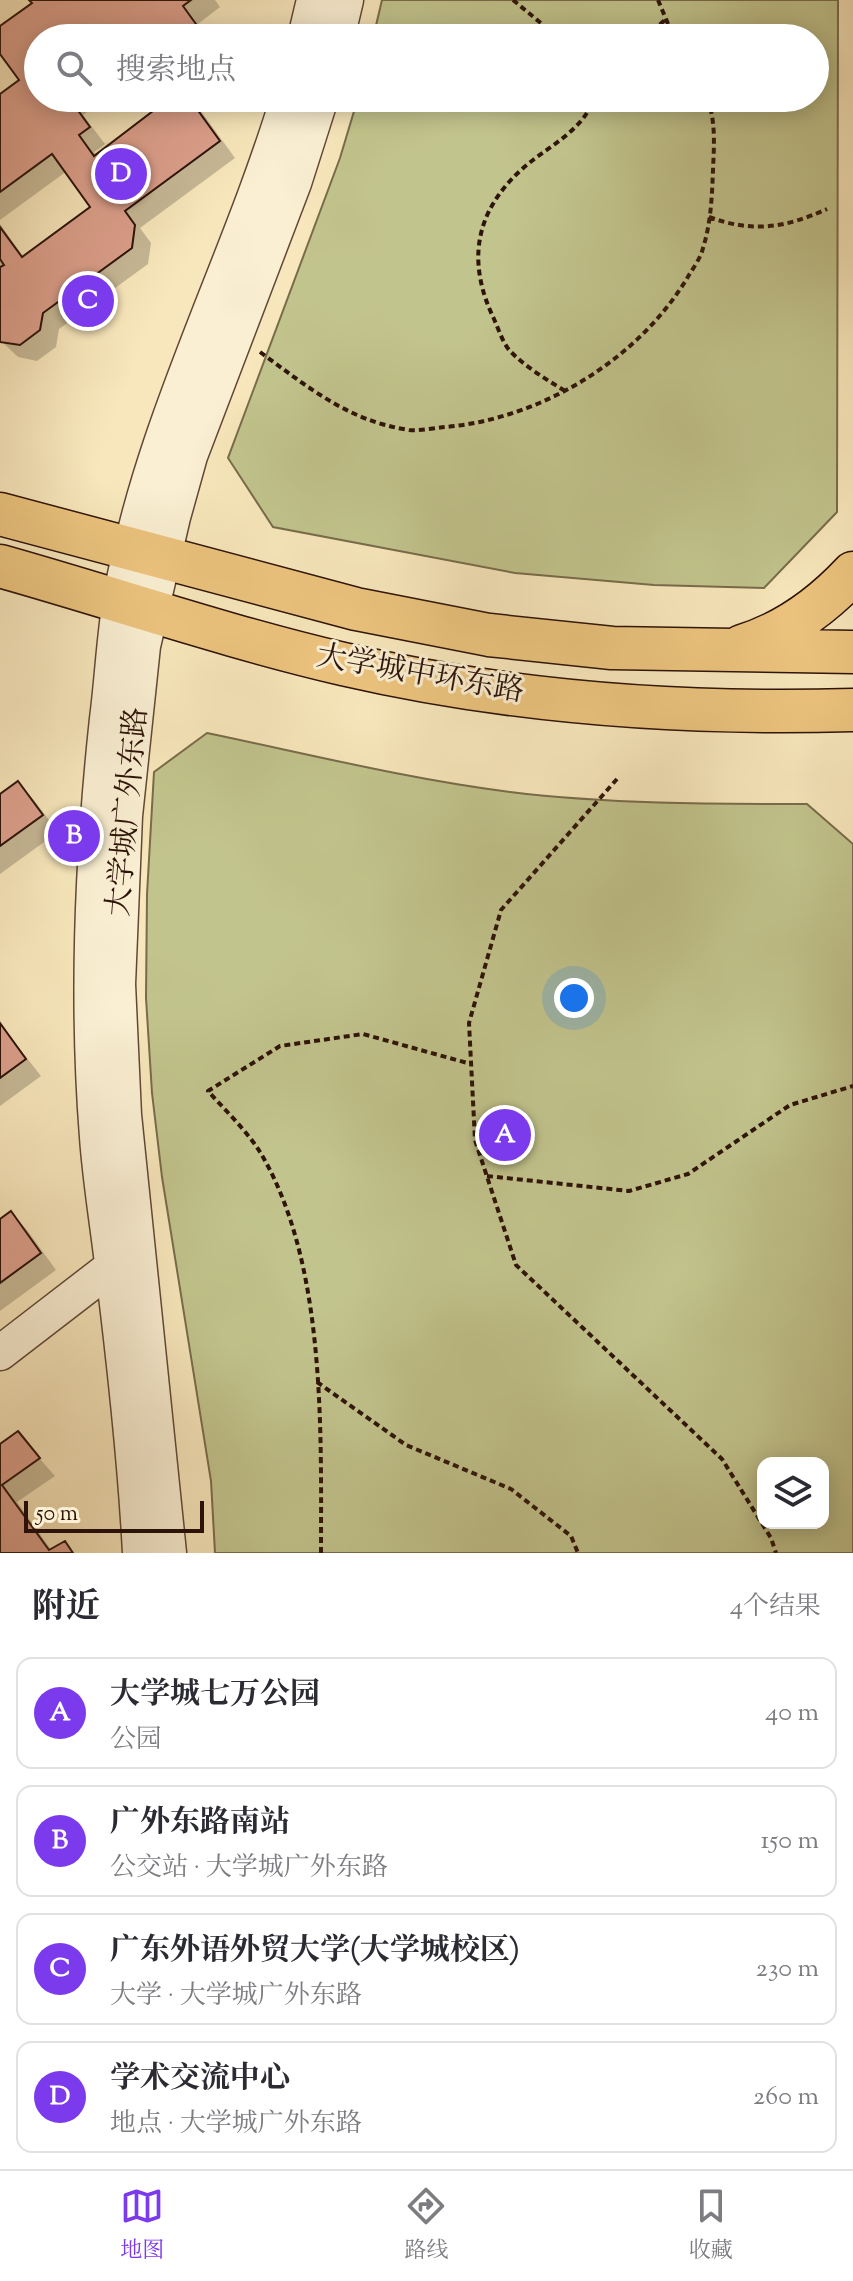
<!DOCTYPE html>
<html lang="zh">
<meta charset="utf-8">
<style>
body{margin:0;font-family:"Sorts Mill Goudy","Noto Serif SC",serif;background:#f2f2f3;color:#2b2b33}
.controls{position:absolute;right:24px;bottom:24px;display:grid;overflow:hidden;border-radius:16px;box-shadow:0 4px 20px #0003}
.controls button{width:72px;height:72px;display:grid;place-items:center;padding:0;border:0;border-bottom:2px solid #e1e1e2;background:#fff;color:#2b2b33;font:40px sans-serif}
.scale{position:absolute;left:24px;bottom:20px;width:180px;box-sizing:border-box;padding-left:8px;border:4px solid #2d1309;border-top:0;font-size:22px;line-height:28px;white-space:nowrap;color:#2d1309;-webkit-text-stroke:6px #faefd3;paint-order:stroke}
.you{position:absolute;left:574px;top:998px;width:28px;height:28px;margin:-20px;border:6px solid #fff;border-radius:50%;background:#1a73e8;box-shadow:0 0 0 12px #1a73e833}
.badge{display:grid;place-items:center;width:52px;height:52px;border-radius:50%;background:#7c3aed;color:#fff;font-size:26px;font-weight:700}
.pin{position:absolute;translate:-50% -50%;border:4px solid #fff;box-shadow:0 2px 8px #0006}
.list{margin:0;padding:0;list-style:none}
h2{display:flex;justify-content:space-between;align-items:center;height:104px;margin:0;padding:0 32px;font-size:34px}
h2 small{font-size:26px;font-weight:400;color:#7c7c81}
.list li{display:grid;grid-template-columns:52px 1fr auto;gap:24px;align-items:center;box-sizing:border-box;height:112px;margin:0 16px 16px;padding:0 16px;border:2px solid #e1e1e2;border-radius:16px}
.list b{display:block;font-size:30px;white-space:nowrap}
.list p{margin:0;font-size:26px;white-space:nowrap;color:#7c7c81}
.list em{font-size:26px;font-style:normal;color:#7c7c81}
.icon{flex:none;width:44px;height:44px;fill:none;stroke:currentColor;stroke-width:2;stroke-linecap:round;stroke-linejoin:round}
.map{position:relative;flex:none;width:853px;height:1553px;overflow:hidden}
.search{position:absolute;background:#fff;box-shadow:0 4px 20px #0003;left:24px;right:24px;top:24px;height:88px;display:flex;align-items:center;gap:20px;box-sizing:border-box;padding:0 28px;border-radius:44px;color:#7c7c81;font-size:30px}
.sheet{height:616px;background:#fff}
nav{display:flex;justify-content:space-around;align-items:center;box-sizing:border-box;height:112px;border-top:2px solid #e1e1e2;background:#fff;font-size:22px;color:#7c7c81}
nav a{display:grid;justify-items:center;gap:4px}
nav .on{color:#7c3aed}
.map>svg:first-child{display:block}
</style>
<div class="map">
<svg width="853" height="1553" viewBox="0 0 853 1553">
<rect width="100%" height="100%" fill="#f8e7bc"/>
<filter id="stains"><feTurbulence type="fractalNoise" baseFrequency=".0025" numOctaves="4"/><feColorMatrix values="0 0 0 0 .2 0 0 0 0 .09 0 0 0 0 .02 0 0 0 .5 -.17"/></filter>
<radialGradient id="worn" r=".72"><stop offset=".6" stop-color="#630" stop-opacity="0"/><stop offset="1" stop-color="#630" stop-opacity=".3"/></radialGradient>
<path fill="#c2c48d" stroke="#786c4b" stroke-width="2" fill-rule="evenodd" d="M382,0H838L837,512L764,588L654,585L515,573L273,527L228,458L340,158L358,98H815V38H373Z
M207,733C308,754 408,779 510,792C609,804 708,804 807,804L853,844V1553H215L211,1481L162,1177L152,1093L146,998L147,894L154,772ZM823,1463V1523H763V1463Z"/>
<path fill="#0003" d="M32,0H215L220,7L198,24L208,38H38V98H106L83,115L105,144L94,152L97,156L172,98H197L193,100L235,158L140,228L151,243L148,264L59,329L56,347L37,361L18,357L0,340V224L24,258L93,208L67,171L0,220V96L22,81L0,51V29L34,4Z
M18,783L34,800L58,832L0,874V796Z
M0,1024L41,1076L0,1106Z
M11,1213L27,1230L56,1270L0,1311V1221Z
M18,1434L55,1476L17,1502L52,1551L65,1544L74,1553H0V1446Z"/>
<path fill="#dca08c" stroke="#2d1309" stroke-width="2" d="M29,0H191L183,6L206,38H38V98H69L90,127L79,135L94,156L170,98H189L220,141L125,211L135,225L132,248L43,313L40,330L20,345L0,342V267L4,265L0,259V227L22,257L90,207L52,154L0,192V94L19,80L0,54V26L32,3Z
M18,781L43,815L0,846V794Z
M0,1023L26,1059L0,1078Z
M11,1211L41,1253L0,1283V1219Z
M18,1431L40,1458L2,1485L49,1550L65,1541L73,1553H0V1444Z"/>
<g fill="none" stroke-linecap="round" stroke-linejoin="round">
<g stroke="#604836" stroke-width="37">
<path id="minor" d="M305,38L314,0
M337,38L346,0
M0,1353L126,1256
M140,1553C135,1456 124,1359 112,1263C107,1221 100,1179 97,1137C86,997 92,858 107,719C112,680 114,639 120,601C150,425 237,267 288,98
M169,1553L124,1115L118,984L125,816L143,646L173,517L190,456L294,183L321,98"/>
</g>
<g stroke="#2d1309" stroke-width="45">
<path id="major" d="M0,514L356,609L489,635L612,648L853,652
M0,566C114,598 227,637 343,664C508,702 683,715 853,710
M742,646C785,633 823,605 853,573"/>
</g>
<path stroke="#2d1309" stroke-width="4" stroke-dasharray="6 4" stroke-linecap="butt" d="M513,0L559,38
M658,0L674,38
M645,38L666,19
M709,217C753,233 785,228 827,209
M260,352C308,387 348,421 409,430C421,431 434,428 445,427C541,419 640,359 689,275C694,267 701,257 703,248C711,223 712,196 713,170C714,146 716,120 707,98
M565,391C546,379 527,368 511,352C503,344 499,330 494,319C467,263 474,213 521,170C546,147 583,132 594,98
M617,779L501,910L469,1023L475,1140L516,1265L722,1459L771,1538L776,1553
M487,1176L629,1191L688,1174L790,1105L853,1086
M317,1382L406,1445L511,1489L571,1536L578,1553
M321,1553C321,1428 326,1262 260,1152C246,1130 225,1110 208,1091L280,1046L363,1034L471,1064"/>
<use href="#minor" stroke="#faefd3" stroke-width="34"/>
<use href="#major" stroke="#ecc47e" stroke-width="42"/>
</g>
<g text-anchor="middle" dominant-baseline="central" stroke-width="6" stroke-linejoin="round" paint-order="stroke">
<g font-size="30" fill="#2d1309" stroke="#faefd3">
<text transform="translate(420 675) rotate(10)">大学城中环东路</text>
<text transform="translate(129 812) rotate(-85)">大学城广外东路</text>
</g>
</g>
<rect width="100%" height="100%" filter="url(#stains)"/>
<rect width="100%" height="100%" fill="url(#worn)"/>
</svg>
<div class="controls">
<button><svg class="icon" aria-label="layers" viewBox="0 0 24 24"><path d="M12 4l9 5-9 5-9-5zM3 14l9 5 9-5"/></svg></button>
</div>
<div class="scale">50 m</div>
<div class="you"></div>
<div class="pin badge" style="left:505px;top:1135px">A</div>
<div class="pin badge" style="left:74px;top:836px">B</div>
<div class="pin badge" style="left:88px;top:301px">C</div>
<div class="pin badge" style="left:121px;top:174px">D</div>
<div class="search"><svg class="icon" aria-label="search" viewBox="0 0 24 24"><circle cx="10" cy="10" r="6"/><path d="M15 15l6 6"/></svg>搜索地点</div>
</div>
<section class="sheet">
<h2>附近<small>4个结果</small></h2>
<ul class="list">
<li><span class="badge">A</span><div><b>大学城七万公园</b><p>公园</p></div><em>40 m</em></li>
<li><span class="badge">B</span><div><b>广外东路南站</b><p>公交站 · 大学城广外东路</p></div><em>150 m</em></li>
<li><span class="badge">C</span><div><b>广东外语外贸大学(大学城校区)</b><p>大学 · 大学城广外东路</p></div><em>230 m</em></li>
<li><span class="badge">D</span><div><b>学术交流中心</b><p>地点 · 大学城广外东路</p></div><em>260 m</em></li>
</ul>
</section>
<nav>
<a class="on"><svg class="icon" aria-label="map" viewBox="0 0 24 24"><path d="M3 6l6-2 6 2 6-2v14l-6 2-6-2-6 2zM9 4v14M15 6v14"/></svg>地图</a>
<a><svg class="icon" aria-label="directions" viewBox="0 0 24 24"><path d="M12 3l9 9-9 9-9-9zM9 14v-3h6M13 9l2 2-2 2"/></svg>路线</a>
<a><svg class="icon" aria-label="saved" viewBox="0 0 24 24"><path d="M7 4h10v16l-5-4-5 4z"/></svg>收藏</a>
</nav>
